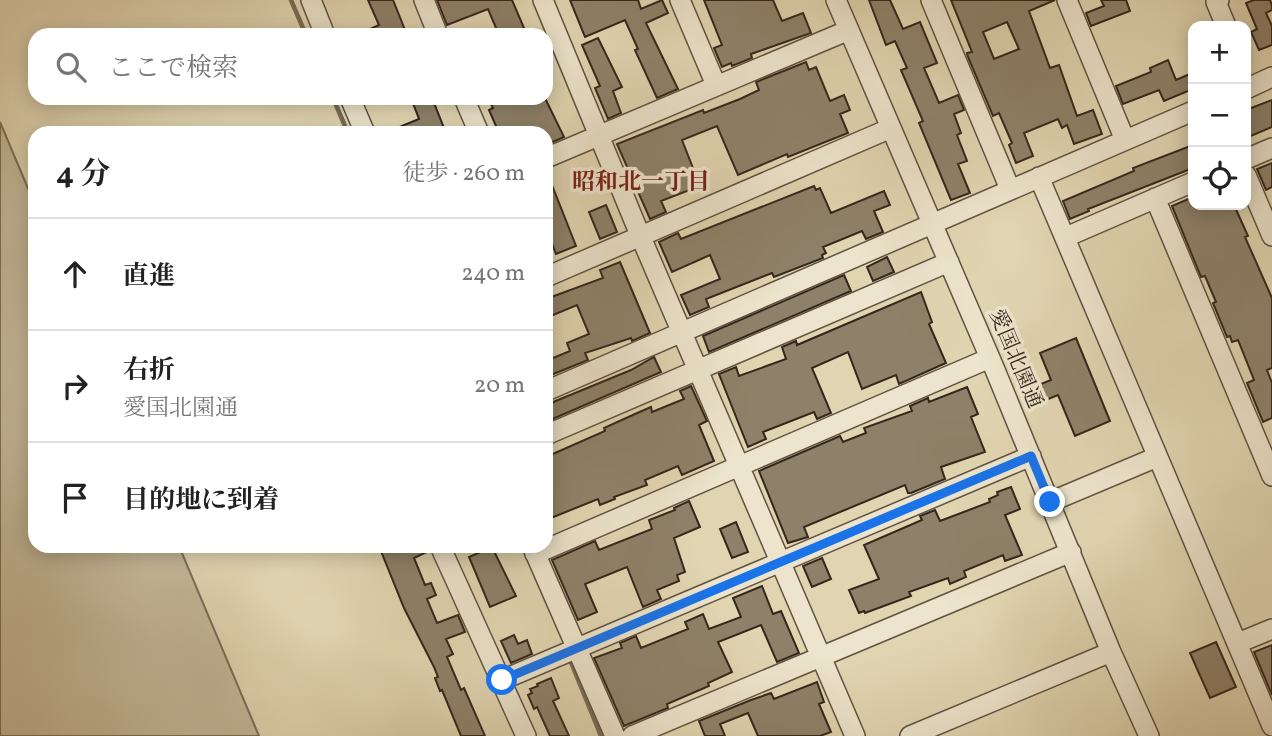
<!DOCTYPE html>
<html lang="ja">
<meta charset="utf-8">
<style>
body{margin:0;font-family:Vollkorn,"Noto Serif JP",serif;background:#f2f2f2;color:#222}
.controls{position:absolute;right:21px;top:21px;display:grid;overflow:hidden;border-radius:14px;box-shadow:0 4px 18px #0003}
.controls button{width:63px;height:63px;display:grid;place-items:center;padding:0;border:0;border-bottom:2px solid #e0e0e0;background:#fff;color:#222;font:35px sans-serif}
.stop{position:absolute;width:21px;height:21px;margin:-16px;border:5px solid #1a73e8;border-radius:50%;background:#fff}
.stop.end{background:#1a73e8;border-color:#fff;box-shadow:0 2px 7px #0008}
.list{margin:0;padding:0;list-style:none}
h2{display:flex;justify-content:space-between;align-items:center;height:91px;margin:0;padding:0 28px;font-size:30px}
h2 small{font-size:23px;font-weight:400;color:#767676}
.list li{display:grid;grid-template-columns:46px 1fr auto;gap:21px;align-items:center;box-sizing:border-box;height:112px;padding:0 28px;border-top:2px solid #e0e0e0}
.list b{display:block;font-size:26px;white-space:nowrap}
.list p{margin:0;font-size:23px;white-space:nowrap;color:#767676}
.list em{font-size:23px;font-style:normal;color:#767676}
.icon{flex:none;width:38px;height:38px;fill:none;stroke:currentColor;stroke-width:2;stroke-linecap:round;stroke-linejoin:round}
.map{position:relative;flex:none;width:1272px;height:736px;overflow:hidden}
.search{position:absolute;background:#fff;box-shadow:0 4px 18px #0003;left:28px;top:28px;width:525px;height:77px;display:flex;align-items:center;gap:18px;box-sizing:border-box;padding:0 24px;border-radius:21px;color:#767676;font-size:26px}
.panel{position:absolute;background:#fff;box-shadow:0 4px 18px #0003;left:28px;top:126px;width:525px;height:427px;border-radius:21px}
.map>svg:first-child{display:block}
</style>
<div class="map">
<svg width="1272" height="736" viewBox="0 0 1272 736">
<rect width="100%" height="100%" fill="#e1d5b1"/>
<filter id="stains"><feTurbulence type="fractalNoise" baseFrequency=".00286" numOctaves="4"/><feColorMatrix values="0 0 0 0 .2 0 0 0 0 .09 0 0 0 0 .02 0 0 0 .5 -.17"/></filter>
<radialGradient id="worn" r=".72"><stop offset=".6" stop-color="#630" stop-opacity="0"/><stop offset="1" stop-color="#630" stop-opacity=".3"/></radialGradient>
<path fill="#c4b798" stroke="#7c6e5a" stroke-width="2" d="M0,122L35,205V546H179L259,736H0Z"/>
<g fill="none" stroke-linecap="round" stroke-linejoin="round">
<path stroke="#796c57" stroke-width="4.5" d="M291,0L306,35
M333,98L348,133
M570,660L601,736"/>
</g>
<path fill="#8e8169" stroke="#35261c" stroke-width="2" fill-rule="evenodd" d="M368,0H393L407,35H357L379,25Z
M437,0H512L527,35H499L488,9L447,25Z
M570,0H638L641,9L662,0L668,13L646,23L678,89L657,98L635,50L638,49L625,20L585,37Z
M704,0H773L782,21L803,13L811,33L751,54L752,58L732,66L731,63L722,67L714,48L722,45Z
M869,0H890L903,29L920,22L937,63L924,68L939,103L958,95L964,110L954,114L961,133L957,135L967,161L958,164L970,193L951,200L919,123L923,121L901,70L907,68L895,41L886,45Z
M951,0H1055L1029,11L1050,68L1059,65L1077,116L1093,110L1102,134L1074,144L1067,125L1062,128L1058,119L1024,133L1033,156L1016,163L1009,145L1012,143L999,113L993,116L968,57L967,53L972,52ZM1007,22L1019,49L994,59L983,32Z
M1101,0H1126L1130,11L1091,26L1086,13L1104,6Z
M1254,0H1270L1272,6V10L1266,13L1272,26V45L1259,50L1251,32L1257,29L1246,3Z
M598,38L622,87L613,91L621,113L608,119L595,88L600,86L582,45Z
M1168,60L1176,80L1190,74L1193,89L1164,101L1159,90L1123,104L1116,86L1151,72L1150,68Z
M806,62L809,70L816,67L830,101L844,95L850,110L840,114L848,133L788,157L787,154L738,175L717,126L682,140L700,186L661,201L666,212L650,219L617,144L703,110L704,113L740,99L759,90L756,82Z
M411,98H432L446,133H385L419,119Z
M488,98H545L564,137L546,145V133H499L489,110L493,108Z
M1272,100V127L1246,138V110Z
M1193,145V168L1088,209L1089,211L1070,219L1063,201L1134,171L1133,168Z
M1272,163V187L1266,190L1257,169Z
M546,170L576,246L556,254L546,228Z
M814,186L816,190L820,188L831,213L884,191L890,205L874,211L883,232L866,239L862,231L823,247L826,253L822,255L823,258L774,277L772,273L706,299L709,307L690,315L681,295L720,279L710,255L672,272L659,242L678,233L681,239Z
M1193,197V205H1234L1248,236L1245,237L1272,298V368L1267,370L1272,383V418L1263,422L1247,383L1254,380L1238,340L1232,342L1230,336L1227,337L1213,303L1216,302L1205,276L1201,277L1172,206Z
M606,205L617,232L600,239L589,212Z
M887,257L894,272L873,281L867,267Z
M620,262L650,333L632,341L631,338L585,353L588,360L546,377V361L570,351L567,343L589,334L577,305L546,318V299L603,278L600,270Z
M844,275L851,291L709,352L703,336Z
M921,292L932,322L929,324L946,363L899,384L896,375L862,389L848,352L812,368L831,413L817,419L814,412L763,432L766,439L748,447L719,374L736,367L739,376L786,359L782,347L796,341L797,345Z
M1076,338L1110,421L1075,436L1058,395L1036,404L1029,389L1051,380L1040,353Z
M654,357L661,372L548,421L546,405L631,370Z
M691,386L707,421L699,425L714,461L682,475L678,466L645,480L647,485L614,497L615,499L600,505L598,499L546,520V457L605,431L604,428L635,414L651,407L652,412L684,399L680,391Z
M967,387L978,414L971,417L985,452L941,467L945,479L911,493H908L905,485L804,527L808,537L788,543L759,471L840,436L843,442L866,433L864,428L912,411L910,406L928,398L929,402Z
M1011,487L1020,509L1005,515L1022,555L1005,561L1003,555L964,571L966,577L950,584L948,578L909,592L911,596L865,613L864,611L859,613L849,590L879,579L864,545L922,520L920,516L935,510L940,521L990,502L989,499L998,495L997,492Z
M689,501L700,527L674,538L685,572L677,575L679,581L657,590L661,599L643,607L627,567L585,584L597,612L578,620L552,560L595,541L599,550L652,529L649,520L675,510L674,508Z
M736,522L748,552L732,558L720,529Z
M395,546H428L429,551L414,558L425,585L431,583L436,595L427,599L437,623L458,615L465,632L446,639L453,654L447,657L461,690L464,688L485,736H461L442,690L440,691L435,678L438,677L434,667L404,608L381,551Z
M492,547L516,596L490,607L469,557Z
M822,558L831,579L812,587L803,566Z
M762,586L773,614L781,611L799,653L777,662L761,625L718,642L732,672L708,683L709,686L667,704L668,708L624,726L594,658L622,648L620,643L636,636L641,648L688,629L685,622L703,614L709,629L741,617L733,598Z
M514,635L518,644L527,640L532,654L511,663L501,641Z
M1216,642L1236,687L1210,698L1190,653Z
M1272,645V695L1254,652Z
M551,678L559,698L553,701L569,736H550L537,707L534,709L528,695L532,693L530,689L538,686L537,684Z
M817,682L824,702L819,704L831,732L820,736H758L748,713L720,724L725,736H705L699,721L751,700L771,693L774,699Z"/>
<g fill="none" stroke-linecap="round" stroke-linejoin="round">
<g stroke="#605241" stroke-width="22">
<path id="minor" d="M311,0L325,35
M424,0L438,35
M543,0L640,235L855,736
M680,0L716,85
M836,0L993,365L1111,652L1149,736
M931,0L1010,189
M1067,0L1125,140
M1219,0L1216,2L1226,26
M1246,89L1272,77
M350,98L365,133
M464,98L479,133
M546,158L849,30
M1246,159L1272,148
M1246,175L1272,236
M1039,177L1272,726
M1155,198L1272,476
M1066,237L1193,182
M546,277L891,128
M546,391L1193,111
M546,435L949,262
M1050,502L1157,457
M440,546L526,736
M532,546L615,736
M535,554L990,358
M1238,643L1272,629
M502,680L1031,456
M632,736L1071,552
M910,736L1111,652"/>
</g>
<use href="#minor" stroke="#ece4cc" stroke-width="19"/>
</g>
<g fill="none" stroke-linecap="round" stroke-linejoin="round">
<path stroke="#1a73e8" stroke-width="9" d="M502,680L1031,456L1050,502"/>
</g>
<g text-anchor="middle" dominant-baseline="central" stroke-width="7" stroke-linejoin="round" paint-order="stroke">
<g font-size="21" fill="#35261c" stroke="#ece4cc">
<text transform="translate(1015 359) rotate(67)">愛国北園通</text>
</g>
<g font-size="23" font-weight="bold" fill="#7a1f14" stroke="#ece4cc">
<text x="641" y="183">昭和北一丁目</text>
</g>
</g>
<rect width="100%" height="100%" filter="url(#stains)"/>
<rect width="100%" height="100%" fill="url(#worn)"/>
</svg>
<div class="controls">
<button>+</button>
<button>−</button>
<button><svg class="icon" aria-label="locate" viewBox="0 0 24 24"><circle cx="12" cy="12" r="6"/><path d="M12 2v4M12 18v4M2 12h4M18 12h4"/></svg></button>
</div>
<div class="stop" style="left:502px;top:680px"></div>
<div class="stop end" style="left:1050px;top:502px"></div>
<div class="search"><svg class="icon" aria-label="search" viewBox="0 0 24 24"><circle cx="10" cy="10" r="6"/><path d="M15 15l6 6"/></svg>ここで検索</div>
<section class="panel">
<h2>4 分<small>徒歩 · 260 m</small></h2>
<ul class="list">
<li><svg class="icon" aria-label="ahead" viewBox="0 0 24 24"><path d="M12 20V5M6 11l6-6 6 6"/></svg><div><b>直進</b></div><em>240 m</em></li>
<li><svg class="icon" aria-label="right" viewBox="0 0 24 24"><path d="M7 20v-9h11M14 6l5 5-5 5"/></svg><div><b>右折</b><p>愛国北園通</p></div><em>20 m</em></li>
<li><svg class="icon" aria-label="arrive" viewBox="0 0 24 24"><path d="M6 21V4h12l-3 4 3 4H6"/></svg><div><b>目的地に到着</b></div></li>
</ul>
</section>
</div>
